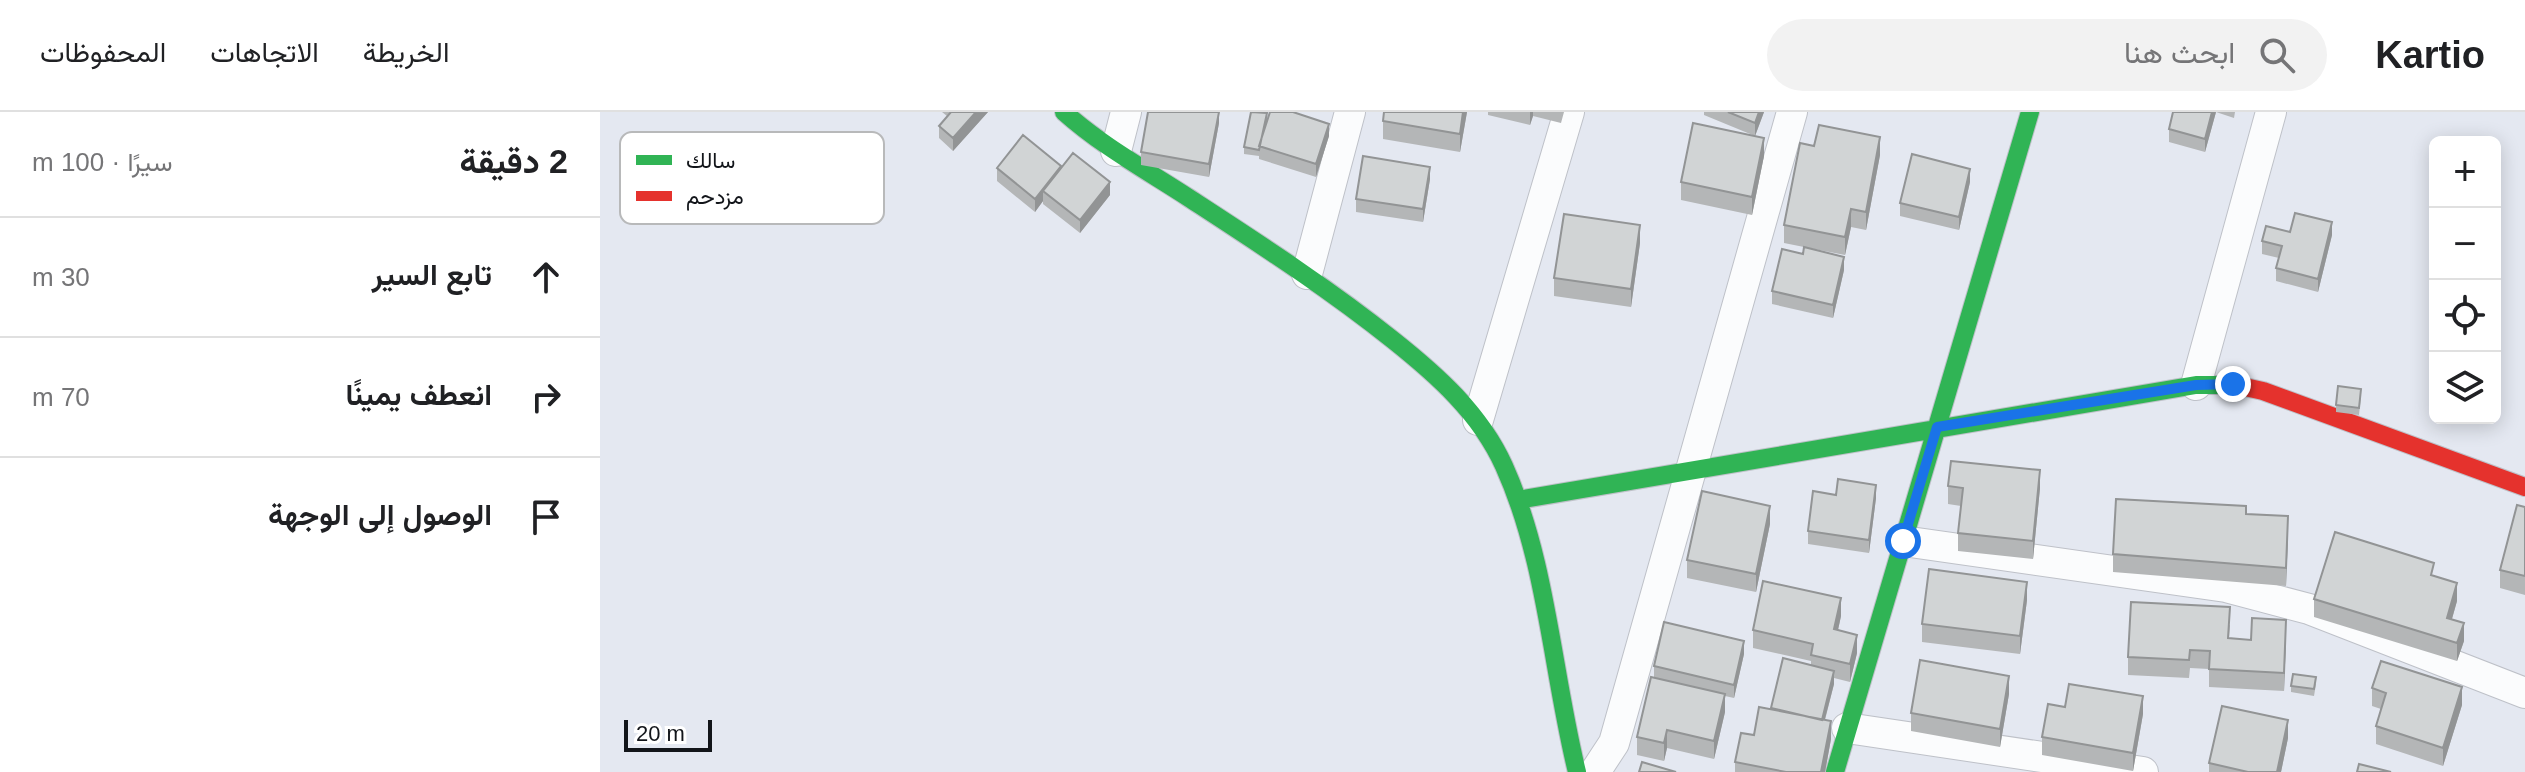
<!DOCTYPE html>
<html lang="ar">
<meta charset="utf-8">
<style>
body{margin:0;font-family:Helvetica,Vazirmatn,sans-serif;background:#f2f2f2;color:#202124;direction:rtl}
.controls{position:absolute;right:24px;top:24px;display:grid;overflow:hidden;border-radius:12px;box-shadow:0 4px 20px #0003}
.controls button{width:72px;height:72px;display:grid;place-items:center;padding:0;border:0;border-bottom:2px solid #e0e0e0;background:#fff;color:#202124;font:40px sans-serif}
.scale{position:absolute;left:24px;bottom:20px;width:88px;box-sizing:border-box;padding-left:8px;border:4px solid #12151a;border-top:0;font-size:22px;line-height:28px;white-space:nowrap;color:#12151a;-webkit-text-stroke:6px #fff;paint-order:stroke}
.stop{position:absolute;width:24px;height:24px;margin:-18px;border:6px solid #1a73e8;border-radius:50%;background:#fff}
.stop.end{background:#1a73e8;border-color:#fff;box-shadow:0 2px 8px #0008}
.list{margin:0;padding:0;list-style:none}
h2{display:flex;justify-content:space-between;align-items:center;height:104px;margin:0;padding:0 32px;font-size:34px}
h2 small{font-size:26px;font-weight:400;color:#757577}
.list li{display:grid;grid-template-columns:52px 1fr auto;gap:24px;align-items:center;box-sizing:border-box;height:120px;padding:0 32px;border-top:2px solid #e0e0e0}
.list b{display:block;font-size:30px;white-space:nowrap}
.list em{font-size:26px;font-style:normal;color:#757577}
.icon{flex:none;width:44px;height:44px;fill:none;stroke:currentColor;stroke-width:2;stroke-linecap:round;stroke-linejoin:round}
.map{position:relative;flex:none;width:1925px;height:660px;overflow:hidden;direction:ltr}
header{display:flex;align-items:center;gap:48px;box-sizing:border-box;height:112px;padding:0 40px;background:#fff;border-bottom:2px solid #e0e0e0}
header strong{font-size:38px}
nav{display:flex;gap:44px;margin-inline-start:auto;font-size:28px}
.search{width:560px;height:72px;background:#f2f2f2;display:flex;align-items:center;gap:20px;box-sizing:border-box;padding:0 28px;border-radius:44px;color:#757577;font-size:30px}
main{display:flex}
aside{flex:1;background:#fff}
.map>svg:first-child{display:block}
</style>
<header>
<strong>Kartio</strong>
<div class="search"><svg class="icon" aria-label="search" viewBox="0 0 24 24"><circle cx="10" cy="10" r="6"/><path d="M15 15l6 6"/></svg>ابحث هنا</div>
<nav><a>الخريطة</a><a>الاتجاهات</a><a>المحفوظات</a></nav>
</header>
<main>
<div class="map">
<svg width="1925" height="660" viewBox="0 0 1925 660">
<rect width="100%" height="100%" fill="#e4e8f1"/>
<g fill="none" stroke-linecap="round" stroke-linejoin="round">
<g stroke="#bec1c8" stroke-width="32">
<path id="street" d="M516,39L526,0
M707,162L750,0
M1596,273L1671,0
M878,308L969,0
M1303,429L1626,475L1709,497L1925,581
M1247,616L1543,660
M995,660L1014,631L1192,0"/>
</g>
<g stroke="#bec1c8" stroke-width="20">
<path id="fast" d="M464,0C502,34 546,58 589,86C658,131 728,176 793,228C837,263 880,301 904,354C947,449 952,559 977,660
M918,388L1596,273H1636
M1235,660L1430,0"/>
</g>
<g stroke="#bec1c8" stroke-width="20">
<path id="jam" d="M1636,273L1663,279L1925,375"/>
</g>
<use href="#street" stroke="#fbfcfd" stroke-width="30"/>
<use href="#fast" stroke="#30b455" stroke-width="18"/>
<use href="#jam" stroke="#e5322d" stroke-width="18"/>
</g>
<path fill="#b4b6b7" d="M342,0H388L353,39L339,26V14L347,4Z
M867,0L860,40L783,27V9Z
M888,0H964L961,11L933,4L930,13L888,3Z
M1104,0H1164L1155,24L1104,3Z
M1616,0H1635L1634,6Z
M1616,0L1605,40L1569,30V17Z
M667,8L665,16L729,24L716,65L659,47V44L644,42V35Z
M619,11L609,65L541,53V40Z
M1214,34L1280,43L1266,118L1251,115L1245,143L1209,136L1244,158L1233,206L1172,192V179L1203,142L1204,135L1184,131V113Z
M1164,44L1152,103L1081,88V70Z
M397,56L461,57L510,83L480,121L443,92V89L435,100L397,69Z
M830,67L823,110L756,100V87Z
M1370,70L1359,118L1300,104V91Z
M1690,120L1732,123L1718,180L1676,169V156L1679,146L1662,142V129Z
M1040,131L1031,195L954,184V166Z
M1761,284L1759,303L1736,300V293Z
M1348,374L1440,376L1433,447L1358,439V421L1361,394L1348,392Z
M1236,383L1276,386L1269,441L1208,432V419Z
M1925,395V483L1900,476V458Z
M1646,402L1688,422L1686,474L1513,460V442Z
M1170,412L1156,480L1087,466V448Z
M1834,464L1857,489L1852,507L1864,529L1857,549L1714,505V487Z
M1427,488L1420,542L1322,530V512Z
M1241,504L1238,518L1257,541L1250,570L1234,566V572L1225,608L1231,627L1225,660H1135V650L1171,597L1211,553V549L1153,536V518Z
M1630,513L1629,526L1651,528L1686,526L1684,579L1609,575V557L1590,556L1589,566L1528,563V545Z
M1144,542L1134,586L1125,584V600L1114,647L1067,636L1064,649L1037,643V625L1054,566V554Z
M1716,572L1714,584L1691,580V574Z
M1772,576L1862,593L1843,654L1776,632V614L1781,597L1772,594Z
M1409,582L1400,635L1311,619V601Z
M1543,602L1533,659L1442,643V625Z
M1688,626L1681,660H1609V651Z"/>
<path fill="#929495" d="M376,0H388L353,39V26Z
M619,0V11L609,65V52Z
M863,0H867L860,40V22Z
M930,0H933V4L930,13Z
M1159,0H1164L1155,24V11Z
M1612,0H1616L1605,40V27Z
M729,12V24L716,65V52Z
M1280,25V43L1266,118V100Z
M1164,26V44L1152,103V85Z
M461,54V67L443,79V89L435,100V87Z
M830,55V67L823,110V97Z
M1370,57V70L1359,118V105Z
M510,70V83L480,121V108Z
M1251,97V115L1245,143V125Z
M1732,110V123L1718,180V167Z
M1040,113V131L1031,195V177Z
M1244,145V158L1233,206V193Z
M1440,358V376L1433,447V429Z
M1276,373V386L1269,441V428Z
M1170,394V412L1156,480V462Z
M1688,404V422L1686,474V456Z
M1427,470V488L1420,542V524Z
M1857,471V489L1847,524V506Z
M1241,486V504L1234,536V517Z
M1686,508V526L1684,579V561Z
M1864,511V529L1857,549V531Z
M1257,523V541L1250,570V552Z
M1144,529V542L1134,586V573Z
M1234,559V572L1221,622V609Z
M1409,564V582L1400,635V617Z
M1862,575V593L1843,654V636Z
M1125,582V600L1114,647V629Z
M1543,584V602L1533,659V641Z
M1688,608V626L1681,660H1677Z
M1231,609V627L1225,660H1221Z
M1067,618V636L1064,649V631Z"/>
<path fill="#d1d4d5" stroke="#929495" stroke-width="2" d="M351,0H376L353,26L339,14Z
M548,0H619L609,52L541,40Z
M651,0L667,1L659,38L644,35Z
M670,0H693L729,12L716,52L659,34Z
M784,0H863L860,22L783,9Z
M1128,0H1159L1155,11Z
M1573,0H1612L1605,27L1569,17Z
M1093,11L1164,26L1152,85L1081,70Z
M1219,13L1280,25L1266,100L1251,97L1245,125L1184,113L1200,31L1214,34Z
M423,23L461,54L435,87L397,56Z
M473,41L510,70L480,108L443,79Z
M1312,42L1370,57L1359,105L1300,91Z
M763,44L830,55L823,97L756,87Z
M1695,101L1732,110L1718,167L1676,156L1682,134L1662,129L1666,114L1690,120Z
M964,102L1040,113L1031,177L954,166Z
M1204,135L1244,145L1233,193L1172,179L1182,137L1203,142Z
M1738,274L1761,277L1759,296L1736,293Z
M1351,349L1440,358L1433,429L1358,421L1363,376L1348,374Z
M1238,367L1276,373L1269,428L1208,419L1213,379L1236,383Z
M1102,379L1170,394L1156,462L1087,448Z
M1516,387L1646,394V402L1688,404L1686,456L1513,442Z
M1917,393L1925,395V464L1900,458Z
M1735,420L1834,451L1831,463L1857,471L1847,506L1864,511L1857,531L1714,487Z
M1329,457L1427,470L1420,524L1322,512Z
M1163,469L1241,486L1234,517L1257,523L1250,552L1211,543L1213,532L1153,518Z
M1531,490L1630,495L1628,526L1651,528L1652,506L1686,508L1684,561L1609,557L1610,539L1590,538L1589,548L1528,545Z
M1064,510L1144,529L1134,573L1054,554Z
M1183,546L1234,559L1222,608L1171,596Z
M1320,548L1409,564L1400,617L1311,601Z
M1781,549L1862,575L1843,636L1776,614L1786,581L1772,576Z
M1693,562L1716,565L1714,577L1691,574Z
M1051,565L1125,582L1114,629L1067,618L1064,631L1037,625Z
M1469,572L1543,584L1533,641L1442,625L1448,592L1465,595Z
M1622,594L1688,608L1677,660H1648L1609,651Z
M1159,595L1231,609L1221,660H1186L1135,650L1141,621L1154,623Z
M1042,650L1076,660H1039Z
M1759,652L1791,660H1757Z"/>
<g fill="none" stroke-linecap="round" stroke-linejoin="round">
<path stroke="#1a73e8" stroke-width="10" d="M1303,429L1337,315L1596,273L1633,272"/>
</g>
<rect x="20" y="20" width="264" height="92" rx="12" fill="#fff" stroke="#b8b9ba" stroke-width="2"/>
<rect x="36" y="43" width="36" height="10" fill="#30b455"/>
<rect x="36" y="79" width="36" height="10" fill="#e5322d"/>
<g font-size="22" fill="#12151a">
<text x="86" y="56">سالك</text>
<text x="86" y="92">مزدحم</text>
</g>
</svg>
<div class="controls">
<button>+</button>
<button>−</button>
<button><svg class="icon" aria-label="locate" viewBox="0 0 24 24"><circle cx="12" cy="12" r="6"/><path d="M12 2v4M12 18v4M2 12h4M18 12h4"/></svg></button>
<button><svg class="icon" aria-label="layers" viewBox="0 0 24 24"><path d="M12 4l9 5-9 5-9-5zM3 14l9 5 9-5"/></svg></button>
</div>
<div class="scale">20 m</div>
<div class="stop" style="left:1303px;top:429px"></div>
<div class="stop end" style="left:1633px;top:272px"></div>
</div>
<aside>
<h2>2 دقيقة<small>سيرًا · 100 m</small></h2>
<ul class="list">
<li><svg class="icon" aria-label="ahead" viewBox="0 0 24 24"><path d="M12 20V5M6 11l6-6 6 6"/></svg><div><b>تابع السير</b></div><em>30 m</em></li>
<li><svg class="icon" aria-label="right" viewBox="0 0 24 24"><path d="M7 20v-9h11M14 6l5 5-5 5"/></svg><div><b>انعطف يمينًا</b></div><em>70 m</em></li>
<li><svg class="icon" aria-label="arrive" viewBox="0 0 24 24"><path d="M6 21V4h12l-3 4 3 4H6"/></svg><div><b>الوصول إلى الوجهة</b></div></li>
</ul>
</aside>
</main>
